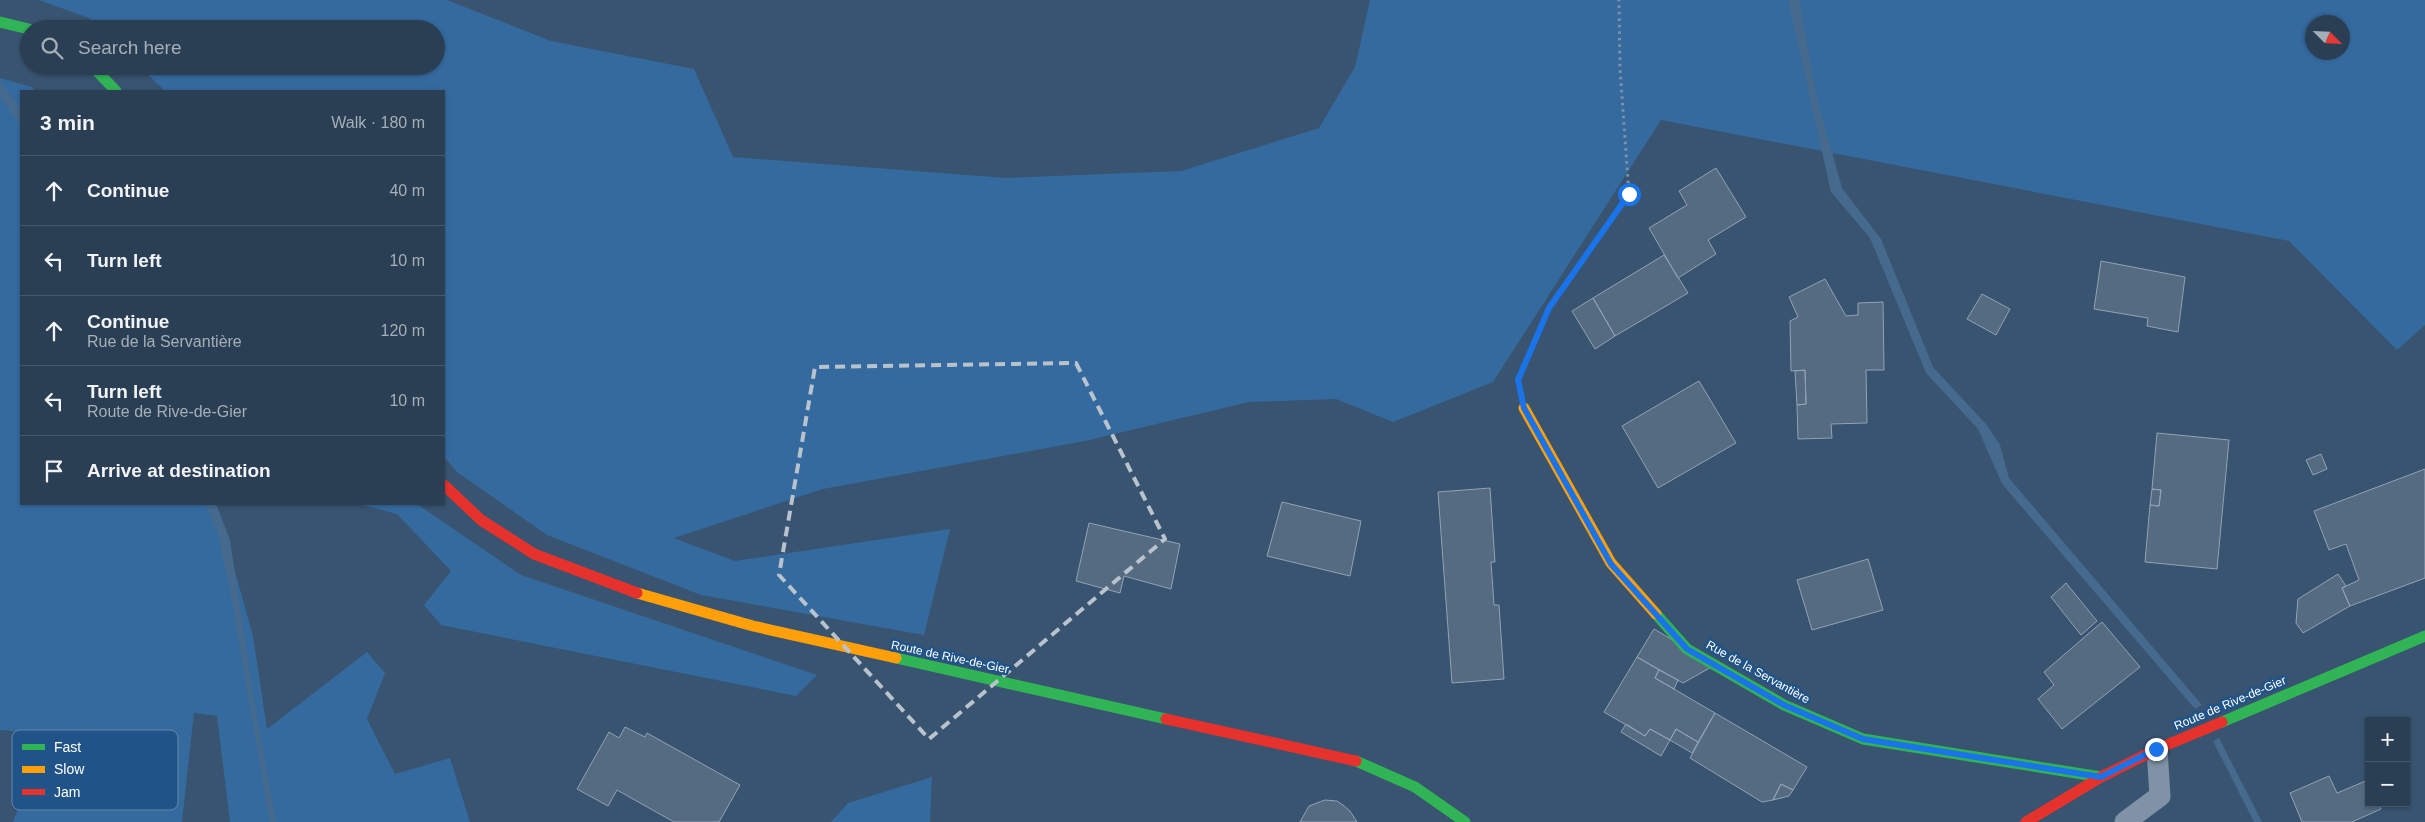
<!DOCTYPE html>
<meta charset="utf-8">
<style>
body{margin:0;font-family:Helvetica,sans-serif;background:#364a5e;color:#f1f3f6}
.controls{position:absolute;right:15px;bottom:15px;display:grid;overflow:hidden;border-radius:0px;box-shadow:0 1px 4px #0004}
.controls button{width:45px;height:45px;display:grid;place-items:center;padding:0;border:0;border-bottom:1px solid #46586b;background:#2a3f54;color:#f1f3f6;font:25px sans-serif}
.compass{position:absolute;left:2305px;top:15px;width:45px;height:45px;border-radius:50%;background:#2a3f54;box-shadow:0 1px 4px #0004;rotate:114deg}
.stop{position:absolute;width:15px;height:15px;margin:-11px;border:4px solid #1a73e8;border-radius:50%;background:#fff}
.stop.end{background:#1a73e8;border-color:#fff;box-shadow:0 1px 5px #0008}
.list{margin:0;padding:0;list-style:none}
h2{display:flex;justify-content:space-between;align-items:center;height:65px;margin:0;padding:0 20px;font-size:21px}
h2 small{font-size:16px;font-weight:400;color:#a5afb8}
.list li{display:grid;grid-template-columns:32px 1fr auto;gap:15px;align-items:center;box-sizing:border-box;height:70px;padding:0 20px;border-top:1px solid #46586b}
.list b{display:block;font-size:19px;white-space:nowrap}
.list p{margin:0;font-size:16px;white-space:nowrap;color:#a5afb8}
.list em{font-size:16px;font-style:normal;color:#a5afb8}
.icon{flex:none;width:28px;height:28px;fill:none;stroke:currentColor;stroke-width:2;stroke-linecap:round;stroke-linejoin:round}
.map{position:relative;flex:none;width:2425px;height:822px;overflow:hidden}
.search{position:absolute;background:#2a3f54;box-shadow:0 1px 4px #0004;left:20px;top:20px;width:425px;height:55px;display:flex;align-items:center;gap:12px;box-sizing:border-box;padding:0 18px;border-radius:28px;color:#a5afb8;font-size:19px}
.panel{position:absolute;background:#2a3f54;box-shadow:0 1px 4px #0004;left:20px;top:90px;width:425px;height:415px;border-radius:0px}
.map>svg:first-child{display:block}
</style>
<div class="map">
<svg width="2425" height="822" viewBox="0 0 2425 822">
<rect width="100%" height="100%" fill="#385470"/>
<path fill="#356a9f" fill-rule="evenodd" d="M39,0H447L551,41L694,69L733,157L1006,178L1181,171L1319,128L1355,67L1370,0H2425V325L2397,350L2289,241L1661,120L1493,382L1393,422L1336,399L1249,402L1085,441L823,489L674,538L735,561L950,529L924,635L701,595L547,535L457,472L444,457V91H165L139,66H436V29H100L89,18ZM2312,22H2342V52H2312Z
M0,78L32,87L35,91H21V504H216L253,636L267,729L367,652L385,673L367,719L395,774L450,758L470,822H230L217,716L194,713L182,822H13L46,734L0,730Z
M359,504H417L521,575L817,675L796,696L441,625L424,605L451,571L397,514Z
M932,777L930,822H831L848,803Z"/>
<path fill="#456a8e" d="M1788,0H1799L1817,98L1842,188L1881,239L1933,367L1986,424L2000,445L2009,478L2202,705L2195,709L2002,484L1978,429L1926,373L1870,238L1831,192Z
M0,81L21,109V127L0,96Z
M205,504H216L230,540L255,708L276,822H270L229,585L217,531Z
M2219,738L2262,822H2254L2213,741Z"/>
<path fill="#546b81" stroke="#92a3b4" d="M1716,168L1746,217L1708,240L1716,254L1678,278L1649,228L1687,205L1679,191Z
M1664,255L1688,293L1615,336L1593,298Z
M2101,261L2185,277L2178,332L2147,326L2148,318L2094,309Z
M1825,279L1846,316L1858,315V303L1883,302L1884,370H1866L1867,423L1831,424L1832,438L1798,439L1797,405L1806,404L1805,370L1791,371L1790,321L1798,317L1789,297Z
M1982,294L2010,309L1996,335L1967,319Z
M1593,298L1615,336L1595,349L1572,311Z
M1805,370L1806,404L1797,405L1795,371Z
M1699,381L1736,443L1658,488L1622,426Z
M2157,433L2229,440L2217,569L2145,562L2150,505L2159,506L2161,490L2152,489Z
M2321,454L2327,469L2313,475L2306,460Z
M2425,469V578L2350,606L2342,588L2359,580L2346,544L2329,550L2314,511Z
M1490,488L1495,562H1491L1494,605H1499L1504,679L1452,683L1438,492Z
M2152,489L2161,490L2159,506L2150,505Z
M1282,502L1361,521L1350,576L1267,556Z
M1089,523L1180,544L1171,589L1124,576L1120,593L1076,581Z
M1868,559L1883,610L1812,630L1797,580Z
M2338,574L2346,586L2342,588L2350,606L2303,633L2296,623L2298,599Z
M2066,583L2097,621L2081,635L2051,597Z
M2102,622L2140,667L2062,729L2038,699L2054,685L2044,672Z
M1654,629L1715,665L1683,683L1637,657Z
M1637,657L1659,670L1655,678L1715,713L1698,742L1676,729L1670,740L1650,729L1645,736L1604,712Z
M1659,670L1678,680L1674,689L1655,678Z
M1715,713L1807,767L1793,790L1781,784L1773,800L1762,802L1690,758Z
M1626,724L1645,736L1650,729L1670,740L1661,756L1621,732Z
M625,727L645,737L647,733L740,785L719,822H674L617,790L608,806L577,789L609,732L619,738Z
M1676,729L1698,742L1692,753L1670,740Z
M2329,776L2337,793L2368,780L2369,803H2378L2381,809L2352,822H2302L2290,793Z
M1781,784L1793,790L1789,796L1773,800Z
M1325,800L1337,801L1343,805L1350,811L1357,822H1300L1309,806Z"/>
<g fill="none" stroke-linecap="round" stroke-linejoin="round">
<path stroke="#7f92a6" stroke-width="3" stroke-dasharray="2.5 4" stroke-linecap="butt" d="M1521,373L1549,308L1629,194L1620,69L1619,0"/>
<path stroke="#7f92a6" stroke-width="21" d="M2125,822L2160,796L2157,749"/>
<path stroke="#30b455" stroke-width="11" d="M0,22L29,29
M92,66L116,91
M1656,614L1687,649L1784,705L1863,739L2101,777
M896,658L1166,719
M2222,722L2425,636
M1356,761L1415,787L1465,822"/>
<path stroke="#ff9f0a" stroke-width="11" d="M1524,408L1611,563L1656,614
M637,593L753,626L896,658"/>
<path stroke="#e5322d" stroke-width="11" d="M444,485L481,520L534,554L637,593
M1166,719L1356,761
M2026,822L2101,777L2157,749L2222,722"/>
</g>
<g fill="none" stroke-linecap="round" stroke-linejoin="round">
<path stroke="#1a73e8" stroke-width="6" d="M1629,194L1549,308L1518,380L1524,408L1611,564L1687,649L1784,705L1863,739L2101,777L2156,749"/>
</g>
<path fill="none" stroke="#b9c3cd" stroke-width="4" stroke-dasharray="10 6" stroke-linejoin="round" d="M1076,363L1165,539L929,739L779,575L815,367Z"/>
<g text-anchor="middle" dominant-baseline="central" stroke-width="5" stroke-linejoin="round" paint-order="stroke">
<g font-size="12" fill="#fff" stroke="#205488">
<text transform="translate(950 657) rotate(12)">Route de Rive-de-Gier</text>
<text transform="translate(1758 672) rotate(29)">Rue de la Servantière</text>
<text transform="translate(2230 703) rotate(-23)">Route de Rive-de-Gier</text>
</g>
</g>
<rect x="12" y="730" width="166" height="80" rx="8" fill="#205488" stroke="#6387ac" stroke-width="1"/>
<rect x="22" y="744" width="23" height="6" fill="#30b455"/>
<rect x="22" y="766" width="23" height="7" fill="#ff9f0a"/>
<rect x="22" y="789" width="23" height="6" fill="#e5322d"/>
<g font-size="14" fill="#fff">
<text x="54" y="752">Fast</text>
<text x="54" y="774">Slow</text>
<text x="54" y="797">Jam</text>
</g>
</svg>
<div class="controls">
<button>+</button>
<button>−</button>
</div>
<svg class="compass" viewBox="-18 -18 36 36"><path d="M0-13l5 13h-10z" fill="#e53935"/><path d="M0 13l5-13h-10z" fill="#a5afb8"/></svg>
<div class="stop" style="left:1629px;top:194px"></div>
<div class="stop end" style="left:2156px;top:749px"></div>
<div class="search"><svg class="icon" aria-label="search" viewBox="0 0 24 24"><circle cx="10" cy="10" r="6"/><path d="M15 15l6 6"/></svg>Search here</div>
<section class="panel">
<h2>3 min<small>Walk · 180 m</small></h2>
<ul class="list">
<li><svg class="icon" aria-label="ahead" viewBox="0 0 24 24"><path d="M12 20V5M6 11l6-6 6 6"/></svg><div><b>Continue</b></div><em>40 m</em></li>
<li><svg class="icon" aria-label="left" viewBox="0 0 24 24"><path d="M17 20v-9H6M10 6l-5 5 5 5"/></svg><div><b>Turn left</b></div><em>10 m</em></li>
<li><svg class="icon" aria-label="ahead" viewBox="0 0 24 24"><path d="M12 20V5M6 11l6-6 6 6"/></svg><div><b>Continue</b><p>Rue de la Servantière</p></div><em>120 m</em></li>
<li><svg class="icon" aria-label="left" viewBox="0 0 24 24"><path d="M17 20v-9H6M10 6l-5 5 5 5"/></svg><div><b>Turn left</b><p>Route de Rive-de-Gier</p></div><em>10 m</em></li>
<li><svg class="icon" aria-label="arrive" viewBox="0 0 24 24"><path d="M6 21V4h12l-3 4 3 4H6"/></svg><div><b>Arrive at destination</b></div></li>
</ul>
</section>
</div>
